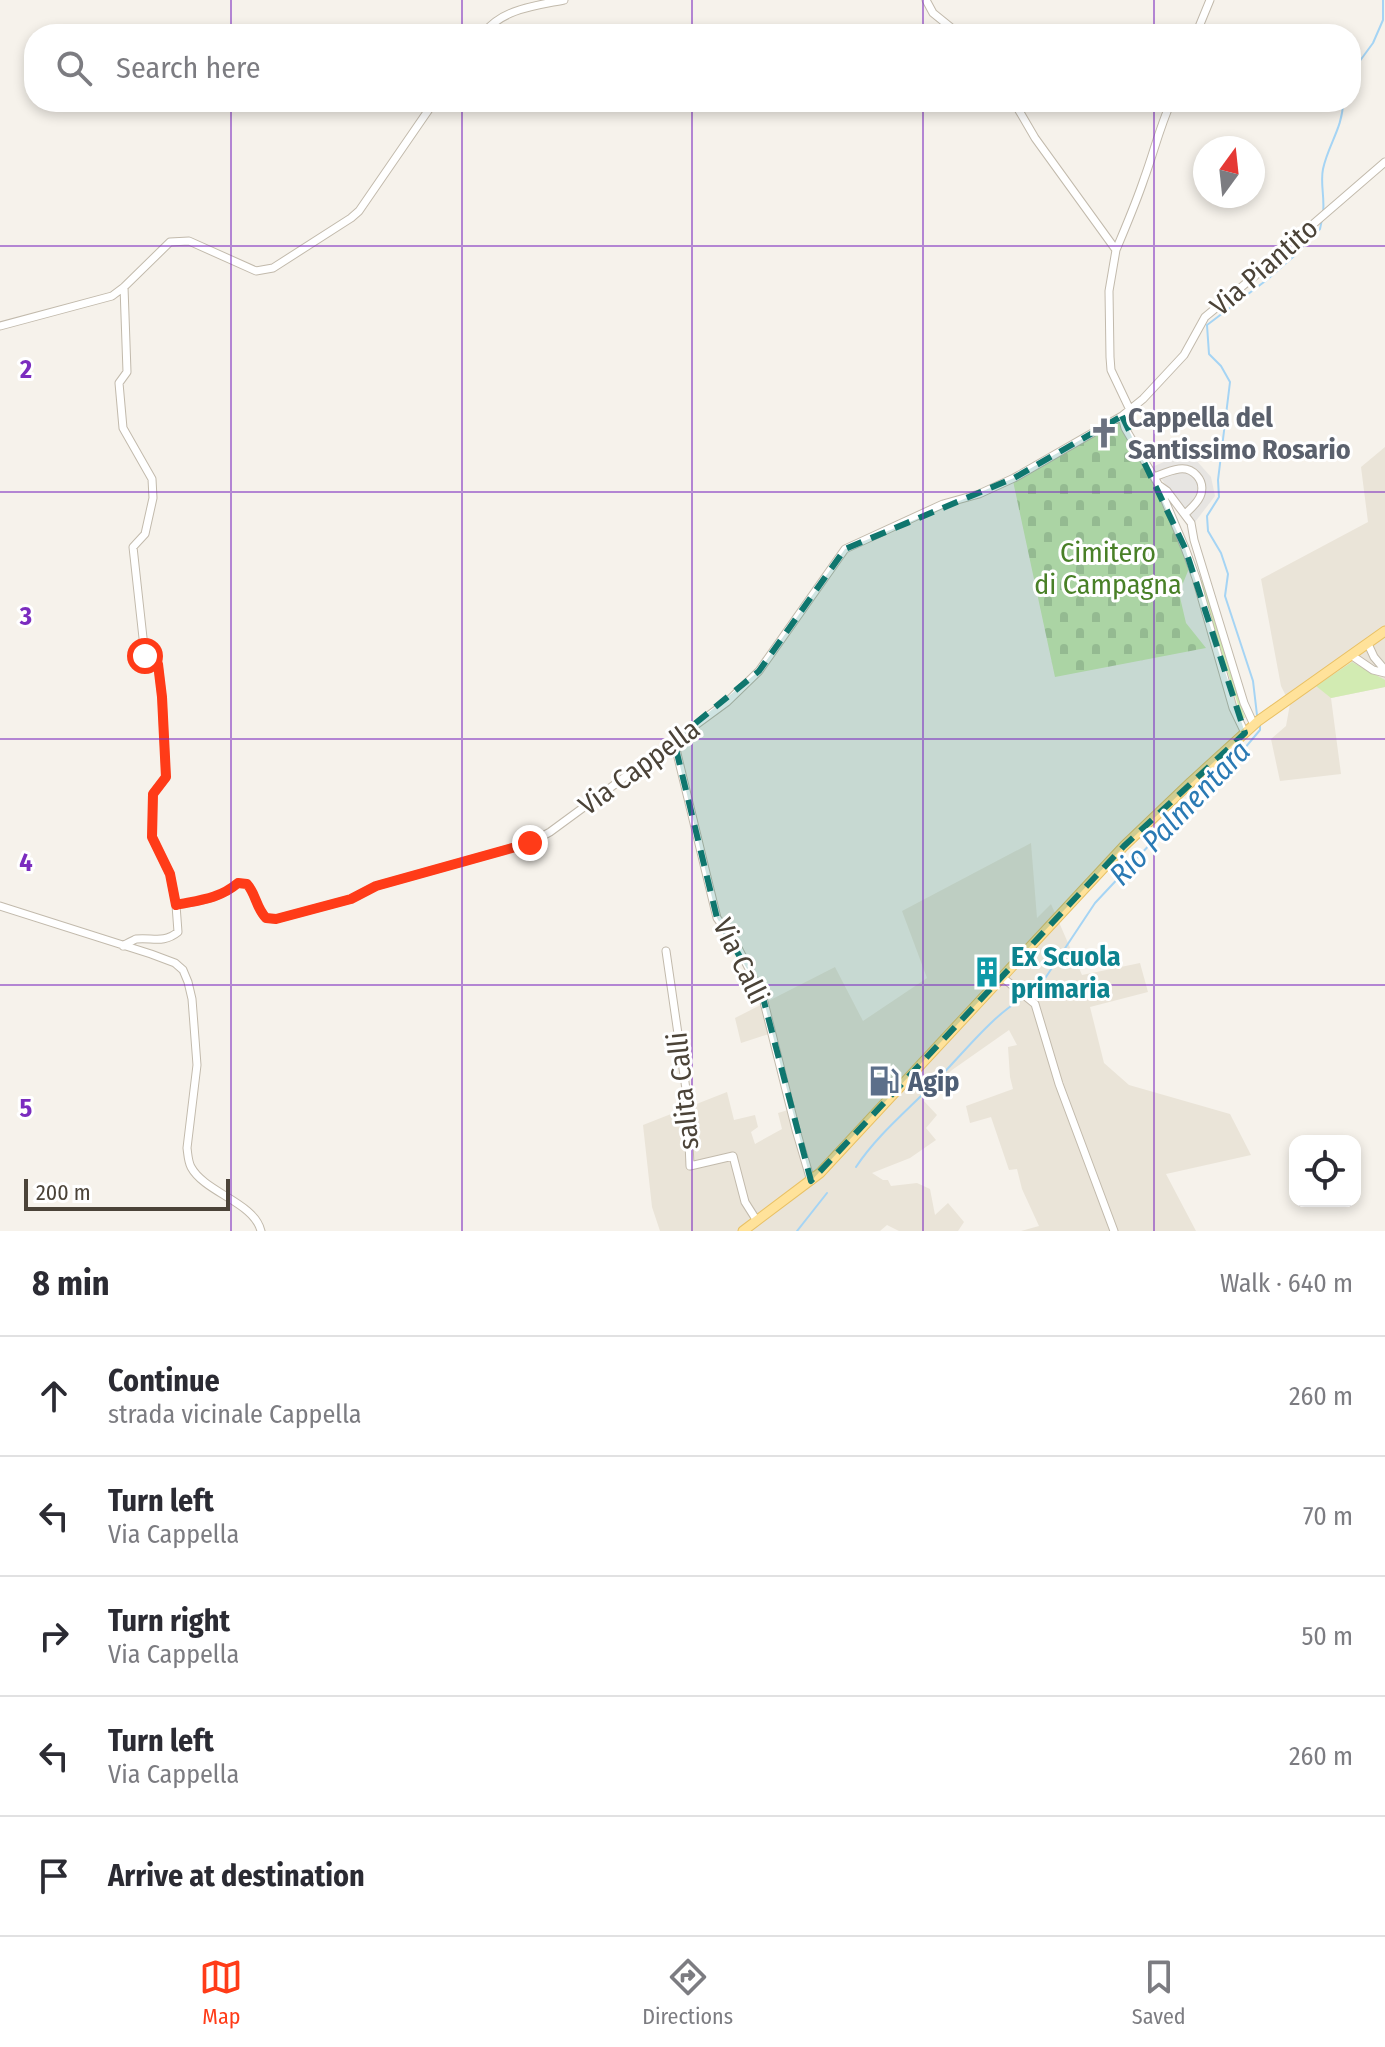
<!DOCTYPE html>
<meta charset="utf-8">
<style>
body{margin:0;font-family:"Fira Sans Condensed",sans-serif;background:#f2f2f3;color:#2b2b33}
.controls{position:absolute;right:24px;bottom:24px;display:grid;overflow:hidden;border-radius:16px;box-shadow:0 4px 12px #0003}
.controls button{width:72px;height:72px;display:grid;place-items:center;padding:0;border:0;border-bottom:2px solid #e1e1e2;background:#fff;color:#2b2b33;font:40px sans-serif}
.compass{position:absolute;left:1193px;top:136px;width:72px;height:72px;border-radius:50%;background:#fff;box-shadow:0 4px 12px #0003;rotate:15deg}
.scale{position:absolute;left:24px;bottom:20px;width:206px;box-sizing:border-box;padding-left:8px;border:4px solid #4b4338;border-top:0;font-size:22px;line-height:28px;white-space:nowrap;color:#4b4338;-webkit-text-stroke:6px #fff;paint-order:stroke}
.stop{position:absolute;width:24px;height:24px;margin:-18px;border:6px solid #ff3b18;border-radius:50%;background:#fff}
.stop.end{background:#ff3b18;border-color:#fff;box-shadow:0 2px 8px #0008}
.list{margin:0;padding:0;list-style:none}
h2{display:flex;justify-content:space-between;align-items:center;height:104px;margin:0;padding:0 32px;font-size:34px}
h2 small{font-size:26px;font-weight:400;color:#7c7c81}
.list li{display:grid;grid-template-columns:52px 1fr auto;gap:24px;align-items:center;box-sizing:border-box;height:120px;padding:0 32px;border-top:2px solid #e1e1e2}
.list b{display:block;font-size:30px;white-space:nowrap}
.list p{margin:0;font-size:26px;white-space:nowrap;color:#7c7c81}
.list em{font-size:26px;font-style:normal;color:#7c7c81}
.icon{flex:none;width:44px;height:44px;fill:none;stroke:currentColor;stroke-width:2;stroke-linecap:round;stroke-linejoin:round}
.map{position:relative;flex:none;width:1385px;height:1231px;overflow:hidden}
.search{position:absolute;background:#fff;box-shadow:0 4px 12px #0003;left:24px;right:24px;top:24px;height:88px;display:flex;align-items:center;gap:20px;box-sizing:border-box;padding:0 28px;border-radius:32px;color:#7c7c81;font-size:30px}
.sheet{height:704px;background:#fff}
nav{display:flex;justify-content:space-around;align-items:center;box-sizing:border-box;height:112px;border-top:2px solid #e1e1e2;background:#fff;font-size:22px;color:#7c7c81}
nav a{display:grid;justify-items:center;gap:4px}
nav .on{color:#ff3b18}
.map>svg:first-child{display:block}
</style>
<div class="map">
<svg width="1385" height="1231" viewBox="0 0 1385 1231">
<defs>
<pattern id="cemetery-stones" width="16" height="16" patternUnits="userSpaceOnUse" patternTransform="scale(2)"><rect width="16" height="16" fill="#d2ebb2"/><path d="M2 7V4a2 2 0 0 1 4 0v3zM10 15v-3a2 2 0 0 1 4 0v3z" fill="#b6cb9a"/></pattern>
</defs>
<rect width="100%" height="100%" fill="#f6f2eb"/>
<path fill="#eae4d8" d="M1385,447V687L1331,698L1341,774L1280,781L1271,739L1286,726L1290,704L1281,686L1261,579L1368,522L1361,467Z
M1031,843L1037,918L1051,904L1082,975L1140,963L1148,992L1090,1007L1104,1063L1129,1085L1230,1114L1251,1155L1166,1174L1196,1231H1021L1039,1226L1022,1189L1017,1169L1009,1170L991,1117L970,1123L966,1106L1013,1089L1010,1077L1008,1047L1017,1045L1009,1030L952,1070L922,1099L937,1115L926,1128L936,1140L910,1158L872,1173L883,1180H888L891,1186L917,1183L930,1189L935,1215L948,1203L964,1222L958,1231H899L887,1225L880,1231H660L652,1207L643,1125L727,1092L734,1120L755,1115L758,1127L751,1132L755,1144L782,1129L778,1113L788,1110L769,1034L741,1043L735,1018L835,967L863,1021L927,978L902,911Z"/>
<path fill="url(#cemetery-stones)" d="M1118,420L1152,482L1187,561L1188,571L1179,593L1186,623L1206,648L1055,677L1013,481Z"/>
<path fill="#d2ebb2" d="M1201,580H1203L1245,718H1242L1200,583Z
M1352,662L1385,680V687L1331,698L1316,686Z"/>
<path fill="#e7e5e2" d="M1178,456L1195,459L1211,477L1215,496L1195,522L1152,467Z"/>
<g fill="none" stroke-linecap="round" stroke-linejoin="round">
<path stroke="#a5d4f4" stroke-width="2" d="M1351,73L1373,43L1383,20V0
M1323,213C1325,198 1320,183 1323,169C1328,145 1343,127 1343,102
M1257,715L1253,681L1225,596L1228,574L1221,553L1208,531L1207,516L1219,497L1218,480L1230,382L1221,366L1209,354L1207,325L1268,279L1293,257L1320,229L1322,219
M1030,995L1036,992L1095,903L1184,808L1228,768L1260,730V725
M856,1167C877,1135 908,1110 935,1082C960,1057 994,1013 1024,998
M797,1231L827,1193"/>
<g stroke="#c2baac" stroke-width="9">
<path id="minor" d="M926,0L933,13L959,34
M483,34C502,9 534,6 564,0
M1196,34L1210,0
M1014,102L1035,138L1116,250L1109,291L1110,357L1111,370L1130,410
M1116,250C1126,226 1136,203 1144,179C1154,152 1159,129 1171,102
M124,287L127,372L119,383L123,428L152,479L153,498L145,534L133,547L145,656L158,664L162,697L166,777L153,794L152,837L170,874L176,905
M0,326L112,296L124,287L170,242L189,241L256,271L273,268L351,218L359,211L434,102
M1122,416L1125,428L1158,484L1185,548L1196,578L1233,708L1245,733
M1154,477C1162,474 1171,470 1179,469C1193,467 1205,480 1201,494C1199,502 1191,508 1185,514
M1160,486L1167,491L1191,523L1194,540L1244,703L1254,725
M1368,644L1374,657L1385,670
M1351,655L1373,670L1385,673
M674,741L717,918L736,944L762,994L796,1130L811,1181
M0,906L151,954L175,963L183,970L188,982L192,999L197,1065L187,1148C188,1155 188,1161 191,1167C205,1193 254,1202 261,1231
M123,946C125,944 134,940 136,939C152,937 163,944 178,932L176,905C199,901 220,899 238,883L247,884C256,894 256,908 266,918L276,919L351,899L376,886L530,843L550,832L727,702L759,671L845,549L943,504L979,494L1014,478L1122,416L1143,399L1184,355L1205,317L1290,247L1304,232L1385,162
M666,951L687,1096L690,1166L733,1156L745,1202L757,1221
M1002,977L1035,1004L1059,1084L1114,1231"/>
</g>
<g stroke="#e9c165" stroke-width="11">
<path id="major" d="M743,1231L820,1173L1124,846L1191,782L1258,721L1385,631"/>
</g>
<use href="#minor" stroke="#fff" stroke-width="7"/>
<use href="#major" stroke="#ffe29a" stroke-width="9"/>
</g>
<g fill="none" stroke-linecap="round" stroke-linejoin="round">
<path stroke="#ff3b18" stroke-width="10" d="M145,656L158,664L162,697L166,777L153,794L152,837L170,874L176,905C200,900 219,899 238,883L247,884C256,894 256,908 266,918L276,919L351,899L376,886L530,843"/>
</g>
<path fill="#0f766e" fill-opacity="0.2" stroke="#0f766e" stroke-width="6" stroke-dasharray="16 10" stroke-linejoin="round" d="M1122,416L1185,548L1245,733L1124,846L811,1181L762,994L717,918L674,741L759,671L845,549L1014,478Z"/>
<path fill="none" stroke="#7b2cbf" stroke-width="2" stroke-opacity="0.55" d="M231,0V34M462,0V34M692,0V34M923,0V34M1154,0V34M231,102V1231M462,102V1231M692,102V1231M923,102V1231M1154,102V1231M0,246H1385M0,492H1385M0,739H1385M0,985H1385"/>
<defs>
<g id="church-bare" transform="scale(2.4)"><path d="M-1.2-6h2.4v3.5h3.3v2.4h-3.3V6h-2.4V-.1h-3.3v-2.4h3.3Z" fill="#6b7280" stroke="#fff" stroke-width="2.5" paint-order="stroke"/></g>
<g id="building-bare" transform="scale(2.4)"><path d="M-4-6H4V6H1V3H-1V6H-4ZM-2.5-4.3h1.7v1.8h-1.7ZM.8-4.3h1.7v1.8H.8ZM-2.5-1h1.7V.8h-1.7ZM.8-1h1.7V.8H.8Z" fill="#0f9aa8" stroke="#fff" stroke-width="2.5" paint-order="stroke"/></g>
<g id="fuel-bare" transform="scale(2.4)"><path d="M-5.5-6h7V0h2V4h1.3V-2.5L3-4.5l.8-.8L6-3V5H2.5V1h-1V6h-7ZM-4.2-4.7v3.2H.2V-4.7Z" fill="#5c6f8a" stroke="#fff" stroke-width="2.5" paint-order="stroke"/></g>
</defs>
<g fill-rule="evenodd">
<use href="#church-bare" x="1104" y="433"/>
<use href="#building-bare" x="987" y="972"/>
<use href="#fuel-bare" x="884" y="1081"/>
</g>
<g text-anchor="middle" dominant-baseline="central" stroke-width="6" stroke-linejoin="round" paint-order="stroke">
<g font-size="28" fill="#4b4338" stroke="#fff">
<text transform="translate(1264 267) rotate(-41)">Via Piantito</text>
<text transform="translate(639 767) rotate(-36)">Via Cappella</text>
<text transform="translate(741 961) rotate(64)">Via Calli</text>
<text transform="translate(683 1091) rotate(-96)">salita Calli</text>
</g>
<g font-size="28" font-weight="bold" fill="#5b616d" stroke="#fff" text-anchor="start">
<text x="1128" y="417">Cappella del<tspan x="1128" dy="32">Santissimo Rosario</tspan></text>
</g>
<g font-size="28" fill="#498027" stroke="#fff">
<text x="1108" y="552">Cimitero<tspan x="1108" dy="32">di Campagna</tspan></text>
</g>
<g font-size="28" font-weight="bold" fill="#0d838f" stroke="#fff" text-anchor="start">
<text x="1011" y="956">Ex Scuola<tspan x="1011" dy="32">primaria</tspan></text>
</g>
<g font-size="28" font-weight="bold" fill="#4e5e75" stroke="#fff" text-anchor="start">
<text x="908" y="1081">Agip</text>
</g>
<g font-size="30" font-style="italic" fill="#2a7ab4" stroke="#fff">
<text transform="translate(1180 813) rotate(-46)">Rio Palmentara</text>
</g>
</g>
<g font-size="26" text-anchor="middle" font-weight="bold" fill="#7b2cbf" stroke="#fff" stroke-width="6" stroke-linejoin="round" paint-order="stroke">
<text x="26" y="378">2</text>
<text x="26" y="625">3</text>
<text x="26" y="871">4</text>
<text x="26" y="1117">5</text>
</g>
</svg>
<div class="controls">
<button><svg class="icon" aria-label="locate" viewBox="0 0 24 24"><circle cx="12" cy="12" r="6"/><path d="M12 2v4M12 18v4M2 12h4M18 12h4"/></svg></button>
</div>
<svg class="compass" viewBox="-18 -18 36 36"><path d="M0-13l5 13h-10z" fill="#e53935"/><path d="M0 13l5-13h-10z" fill="#7c7c81"/></svg>
<div class="scale">200 m</div>
<div class="stop" style="left:145px;top:656px"></div>
<div class="stop end" style="left:530px;top:843px"></div>
<div class="search"><svg class="icon" aria-label="search" viewBox="0 0 24 24"><circle cx="10" cy="10" r="6"/><path d="M15 15l6 6"/></svg>Search here</div>
</div>
<section class="sheet">
<h2>8 min<small>Walk · 640 m</small></h2>
<ul class="list">
<li><svg class="icon" aria-label="ahead" viewBox="0 0 24 24"><path d="M12 20V5M6 11l6-6 6 6"/></svg><div><b>Continue</b><p>strada vicinale Cappella</p></div><em>260 m</em></li>
<li><svg class="icon" aria-label="left" viewBox="0 0 24 24"><path d="M17 20v-9H6M10 6l-5 5 5 5"/></svg><div><b>Turn left</b><p>Via Cappella</p></div><em>70 m</em></li>
<li><svg class="icon" aria-label="right" viewBox="0 0 24 24"><path d="M7 20v-9h11M14 6l5 5-5 5"/></svg><div><b>Turn right</b><p>Via Cappella</p></div><em>50 m</em></li>
<li><svg class="icon" aria-label="left" viewBox="0 0 24 24"><path d="M17 20v-9H6M10 6l-5 5 5 5"/></svg><div><b>Turn left</b><p>Via Cappella</p></div><em>260 m</em></li>
<li><svg class="icon" aria-label="arrive" viewBox="0 0 24 24"><path d="M6 21V4h12l-3 4 3 4H6"/></svg><div><b>Arrive at destination</b></div></li>
</ul>
</section>
<nav>
<a class="on"><svg class="icon" aria-label="map" viewBox="0 0 24 24"><path d="M3 6l6-2 6 2 6-2v14l-6 2-6-2-6 2zM9 4v14M15 6v14"/></svg>Map</a>
<a><svg class="icon" aria-label="directions" viewBox="0 0 24 24"><path d="M12 3l9 9-9 9-9-9zM9 14v-3h6M13 9l2 2-2 2"/></svg>Directions</a>
<a><svg class="icon" aria-label="saved" viewBox="0 0 24 24"><path d="M7 4h10v16l-5-4-5 4z"/></svg>Saved</a>
</nav>
